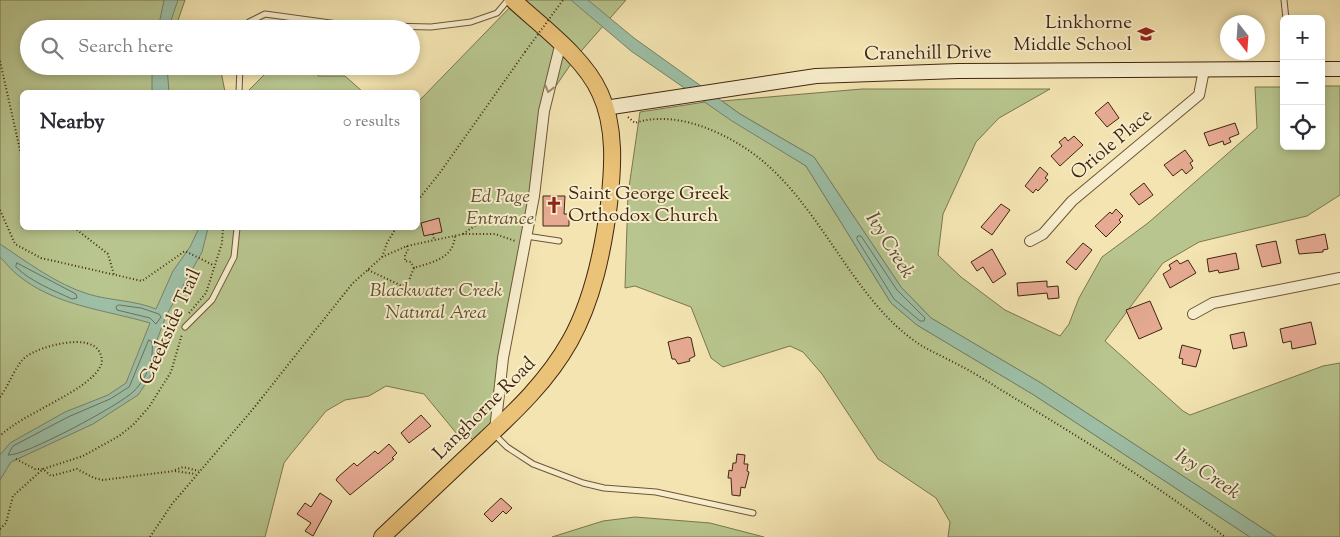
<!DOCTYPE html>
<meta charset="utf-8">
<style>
body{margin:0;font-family:"Sorts Mill Goudy",serif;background:#f7f7f7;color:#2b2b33}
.controls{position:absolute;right:15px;top:15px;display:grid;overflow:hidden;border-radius:8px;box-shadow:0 2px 8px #0003}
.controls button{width:45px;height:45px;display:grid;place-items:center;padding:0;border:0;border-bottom:1px solid #e1e1e2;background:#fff;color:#2b2b33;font:25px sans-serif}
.compass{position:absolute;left:1220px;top:15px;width:45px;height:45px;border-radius:50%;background:#fff;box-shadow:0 2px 8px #0003;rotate:163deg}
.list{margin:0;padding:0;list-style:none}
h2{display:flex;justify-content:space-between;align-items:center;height:65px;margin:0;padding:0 20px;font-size:21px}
h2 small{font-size:16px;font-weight:400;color:#7c7c81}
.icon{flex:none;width:28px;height:28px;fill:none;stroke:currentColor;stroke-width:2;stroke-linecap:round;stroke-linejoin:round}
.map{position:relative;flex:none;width:1340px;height:537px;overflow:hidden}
.search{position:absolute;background:#fff;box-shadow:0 2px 8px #0003;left:20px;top:20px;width:400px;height:55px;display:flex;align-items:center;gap:12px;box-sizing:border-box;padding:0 18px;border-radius:28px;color:#7c7c81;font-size:19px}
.panel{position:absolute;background:#fff;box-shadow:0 2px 8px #0003;left:20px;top:90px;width:400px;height:140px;border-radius:8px}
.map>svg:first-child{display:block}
</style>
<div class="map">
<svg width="1340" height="537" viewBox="0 0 1340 537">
<rect width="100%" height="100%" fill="#f3e4b1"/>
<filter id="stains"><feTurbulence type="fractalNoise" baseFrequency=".004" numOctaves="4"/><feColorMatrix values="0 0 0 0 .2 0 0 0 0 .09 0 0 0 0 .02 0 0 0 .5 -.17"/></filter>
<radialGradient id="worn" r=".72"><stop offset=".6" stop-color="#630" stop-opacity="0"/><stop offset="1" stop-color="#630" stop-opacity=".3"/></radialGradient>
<path fill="#b8c58e" stroke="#7c764f" d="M0,0H185L175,29H29V66H220L225,92H22V228H418V102L517,0H626L575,58L547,99L495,431L479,446L468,435L462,440L424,394L386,386L369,396L345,400L326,411L290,455L284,463L265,537H0Z
M273,66H314L318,76H345L363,92H247Z
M1321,86H1340V195L1307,216L1199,242L1163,263L1105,341L1183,411L1190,415L1323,366L1340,363V537H1276L1041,383L931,318L901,287L814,157L740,114L722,101L862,89H1050L999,118L976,142L943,214L938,255L961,277L1005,310L1060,336L1069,324L1079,298L1102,257L1148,223L1257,128L1255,87H1284V146H1321Z
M705,102L806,166L891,303L917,325L1034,395L1250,537H948L950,522L936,498L878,459L822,374L803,352L790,346L723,367L711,358L691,307L635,286L625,288L628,194L640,112Z
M635,517L710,523L764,537H552L603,521Z"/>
<path fill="#9dbfa6" stroke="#78826a" d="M164,0H178L168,29H158Z
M571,0H588L634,38L740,114L814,157L901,287L931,318L1041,383L1276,537H1250L1034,395L917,325L891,303L806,166L732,121L631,51Z
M152,66H167L169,92H152Z
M199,228H208L202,252L166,316L157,340L158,353L152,374L138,395L93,424L11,462L0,480V455L10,443L65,412L108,395L126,383L150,323C106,310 56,306 19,276C12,271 6,263 0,257V244C27,262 56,284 88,294C111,301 134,300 156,309L173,271L190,247Z"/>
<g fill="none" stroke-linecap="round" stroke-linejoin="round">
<path stroke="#6e725b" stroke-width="1" d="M858,236H861L897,290L925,318L924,321H920L894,299L857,239Z
M17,263L76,294L77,298L72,299C53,290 31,282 16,267Z
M119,305L141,308L159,314L161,317L156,324L150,318L117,310L116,307Z
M149,340L152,342C154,359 147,378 134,391C122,404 23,457 8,455L13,446L68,417L110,399L129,387Z"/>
</g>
<path fill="#e6aa93" stroke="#402610" d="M1108,102L1119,118L1107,127L1095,113Z
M1235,123L1239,134L1229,138L1231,142L1224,145L1223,141L1209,146L1204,133Z
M1074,136L1083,145L1060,166L1051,156L1062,146L1059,142L1065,137L1068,141Z
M1185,150L1193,161L1190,163L1193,168L1186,174L1182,169L1173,176L1164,165Z
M1040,167L1048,174L1045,178L1048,180L1038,191L1036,189L1033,193L1025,186Z
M1144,183L1153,195L1139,205L1130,194Z
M543,196H565L564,214H569V226H543Z
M1001,204L1010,210L992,235L981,227Z
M1116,209L1123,216L1119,220L1121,222L1106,237L1095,226L1110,212L1112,214Z
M439,218L442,232L424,236L421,223Z
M1325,234L1328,249L1323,250V252L1299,254L1296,240Z
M1276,241L1281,263L1262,267L1256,245Z
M1083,243L1092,250L1076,270L1066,262Z
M992,249L1006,274L993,283L983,267L977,271L971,262Z
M1236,253L1239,269L1219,273L1218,270L1209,272L1207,259Z
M1177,260L1180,264L1188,260L1196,273L1170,288L1163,274L1171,269L1169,265Z
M1047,281V287L1058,286L1059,298L1048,299L1047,293L1018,296L1017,283Z
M1150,301L1162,329L1139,339L1126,310Z
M1311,322L1316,344L1292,349L1291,341L1283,343L1280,329Z
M1244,332L1247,346L1233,349L1230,335Z
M688,337L691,338L695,356L689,359L690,361L678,364L675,359H672L668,342Z
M1182,345L1201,350L1196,367L1182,364L1183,359L1179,358Z
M421,415L431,426L409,443L401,433Z
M389,444L397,453L392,458L394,459L350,495L336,480L338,477L354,463L357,466L375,451L378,454Z
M737,454L745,455L744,464H748L747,471L749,472L745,488L741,487L740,496L732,495L731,478H728L729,470L732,471L733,463H736Z
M320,493L332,501L313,536L305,531L311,523L297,514L305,503L311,507Z
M501,498L512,508L506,514L503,511L492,522L484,514Z"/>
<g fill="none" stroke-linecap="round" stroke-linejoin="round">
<g stroke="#6d5638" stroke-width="7">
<path id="service" d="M1284,0L1286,19
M247,29L249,22L265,14L345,25L431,27L471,22L497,13L508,0
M239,92L240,66
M526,236L559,241
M185,327L212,300L234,257L237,228
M495,435L507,447L533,464L583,483L604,488L656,492L753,513"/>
</g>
<g stroke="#6d5638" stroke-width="12">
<path id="minor" d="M1030,241L1043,234L1072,201L1199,95L1204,70
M1193,314L1213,303L1340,278
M495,430L503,358L534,196L544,111L561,42"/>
</g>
<g stroke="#402610" stroke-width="16">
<path id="secondary" d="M1321,69H1340
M605,108L816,76L958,71L1284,69"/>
</g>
<g stroke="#402610" stroke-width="18">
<path id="primary" d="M382,537C413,508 444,478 475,449C510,416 546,384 570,341C593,300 603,251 609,204C613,168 616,127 600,93C584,57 541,26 513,0"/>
</g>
<path stroke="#402610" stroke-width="2" stroke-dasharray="1 2.5" stroke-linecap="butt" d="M0,61L22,159
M628,117L635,123C673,110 720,130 751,152C820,201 849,295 916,342C926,349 938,354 949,360C966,368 982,378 998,388C1074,434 1155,483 1225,537
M418,200L439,174L525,52
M0,210L15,244L41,258L142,281L185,251L213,265
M70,228L77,230L108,254L114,275
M433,234L434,240
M463,234L489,216
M407,246L408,251L405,254V261L411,262L414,268
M382,257L387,243L396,228
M368,270L400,285H407L414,268C432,262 454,259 455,235
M189,313L206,293L222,243L223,228
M0,397C9,386 16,363 27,356C41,346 91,332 100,353C102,357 103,363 100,367C87,392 23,413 0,436
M16,459L35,469H43L51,476L77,469L94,478L103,480L174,471L196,474
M175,470L183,467L199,471
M0,529L6,523L13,496L43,469L83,456L119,436L133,425L149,407L171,372L182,334
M150,537L172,504L253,409L352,284L382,257L407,246L463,234H495L515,241"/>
<use href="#service" stroke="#f7edcc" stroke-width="5"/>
<use href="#minor" stroke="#f7edcc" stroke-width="10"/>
<use href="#secondary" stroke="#f7edcc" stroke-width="14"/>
<use href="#primary" stroke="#eac278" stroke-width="16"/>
<path stroke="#402610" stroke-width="2" stroke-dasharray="1 2.5" stroke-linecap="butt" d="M525,52L563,0"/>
</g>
<defs><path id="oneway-chevron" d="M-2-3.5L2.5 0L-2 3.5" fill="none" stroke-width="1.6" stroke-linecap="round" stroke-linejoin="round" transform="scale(1.25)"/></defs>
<use stroke="#9c8a6e" href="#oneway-chevron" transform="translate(549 89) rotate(104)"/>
<defs>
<g id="school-bare" transform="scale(1.35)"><path d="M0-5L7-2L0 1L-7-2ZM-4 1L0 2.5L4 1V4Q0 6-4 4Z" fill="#8f2418" stroke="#f7edcc" stroke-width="2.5" paint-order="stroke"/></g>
<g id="church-bare" transform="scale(1.35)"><path d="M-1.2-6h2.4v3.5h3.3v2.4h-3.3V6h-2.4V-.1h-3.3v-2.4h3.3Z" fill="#8f2418" stroke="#f7edcc" stroke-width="2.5" paint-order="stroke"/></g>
</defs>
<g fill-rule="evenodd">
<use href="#school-bare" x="1146" y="34"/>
<use href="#church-bare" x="554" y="205"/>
</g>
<g text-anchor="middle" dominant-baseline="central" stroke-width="4" stroke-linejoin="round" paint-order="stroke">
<g font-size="19" fill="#402610" stroke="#f7edcc" text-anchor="end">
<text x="1132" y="23">Linkhorne<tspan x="1132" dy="22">Middle School</tspan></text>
<text x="568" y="194" text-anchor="start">Saint George Greek<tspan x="568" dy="22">Orthodox Church</tspan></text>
</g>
<g font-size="19" fill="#402610" stroke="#f7edcc">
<text transform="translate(928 54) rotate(-1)">Cranehill Drive</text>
<text transform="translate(1112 145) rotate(-40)">Oriole Place</text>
<text transform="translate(171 327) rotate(-66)">Creekside Trail</text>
<text transform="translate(485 409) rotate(-45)">Langhorne Road</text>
</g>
<g font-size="19" font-style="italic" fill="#5e4e30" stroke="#f7edcc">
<text x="500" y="197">Ed Page<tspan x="500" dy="22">Entrance</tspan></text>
<text x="436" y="291">Blackwater Creek<tspan x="436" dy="22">Natural Area</tspan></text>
</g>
<g font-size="20" font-style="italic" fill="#574c36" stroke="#f7edcc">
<text transform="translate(889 246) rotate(58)">Ivy Creek</text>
<text transform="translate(1207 475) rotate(34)">Ivy Creek</text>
</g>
</g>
<rect width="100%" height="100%" filter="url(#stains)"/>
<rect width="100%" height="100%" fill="url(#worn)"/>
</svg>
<div class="controls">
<button>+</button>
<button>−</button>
<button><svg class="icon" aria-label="locate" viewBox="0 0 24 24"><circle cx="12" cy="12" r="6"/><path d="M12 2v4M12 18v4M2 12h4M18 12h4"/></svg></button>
</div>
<svg class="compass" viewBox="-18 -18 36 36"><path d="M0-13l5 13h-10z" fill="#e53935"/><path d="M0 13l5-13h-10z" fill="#7c7c81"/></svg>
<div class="search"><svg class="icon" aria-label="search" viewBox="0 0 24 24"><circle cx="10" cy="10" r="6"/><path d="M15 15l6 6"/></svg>Search here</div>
<section class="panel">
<h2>Nearby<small>0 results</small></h2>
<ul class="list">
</ul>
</section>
</div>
